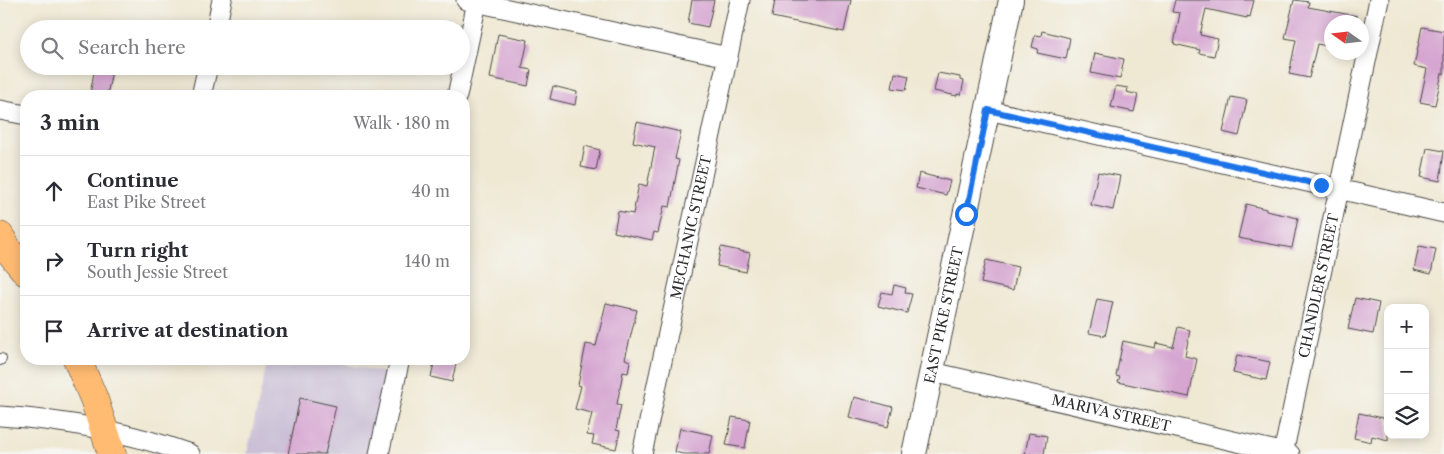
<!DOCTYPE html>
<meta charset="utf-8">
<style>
body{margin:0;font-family:"Libre Caslon Text",serif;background:#f2f2f3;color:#2b2b33}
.controls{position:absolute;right:15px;bottom:15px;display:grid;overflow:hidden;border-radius:10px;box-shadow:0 2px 12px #0003}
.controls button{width:45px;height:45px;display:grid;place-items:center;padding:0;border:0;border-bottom:1px solid #e1e1e2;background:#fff;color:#2b2b33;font:25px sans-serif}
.compass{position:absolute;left:1324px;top:15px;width:45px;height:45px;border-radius:50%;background:#fff;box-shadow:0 2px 12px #0003;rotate:284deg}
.stop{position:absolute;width:15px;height:15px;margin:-11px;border:4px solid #1a73e8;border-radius:50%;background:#fff}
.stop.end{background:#1a73e8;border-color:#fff;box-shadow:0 1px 5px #0008}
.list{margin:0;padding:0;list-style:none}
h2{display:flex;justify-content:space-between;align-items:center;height:65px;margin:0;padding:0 20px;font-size:21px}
h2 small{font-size:16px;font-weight:400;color:#7c7c81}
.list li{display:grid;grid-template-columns:32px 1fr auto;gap:15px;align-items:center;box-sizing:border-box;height:70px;padding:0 20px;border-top:1px solid #e1e1e2}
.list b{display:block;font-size:19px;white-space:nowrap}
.list p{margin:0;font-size:16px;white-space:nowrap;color:#7c7c81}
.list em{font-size:16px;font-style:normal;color:#7c7c81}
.icon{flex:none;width:28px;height:28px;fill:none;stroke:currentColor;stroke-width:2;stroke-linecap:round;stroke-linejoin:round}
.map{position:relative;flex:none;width:1444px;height:454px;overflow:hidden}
.search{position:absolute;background:#fff;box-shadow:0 2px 12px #0003;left:20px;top:20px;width:450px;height:55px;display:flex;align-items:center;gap:12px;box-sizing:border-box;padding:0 18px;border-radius:28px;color:#7c7c81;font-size:19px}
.panel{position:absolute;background:#fff;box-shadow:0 2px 12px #0003;left:20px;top:90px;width:450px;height:275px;border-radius:20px}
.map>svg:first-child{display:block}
</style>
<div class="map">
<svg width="1444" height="454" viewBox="0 0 1444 454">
<rect width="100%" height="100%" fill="#f6f6f2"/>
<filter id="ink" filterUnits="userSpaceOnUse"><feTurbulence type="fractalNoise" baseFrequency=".02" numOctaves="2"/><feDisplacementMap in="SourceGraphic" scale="10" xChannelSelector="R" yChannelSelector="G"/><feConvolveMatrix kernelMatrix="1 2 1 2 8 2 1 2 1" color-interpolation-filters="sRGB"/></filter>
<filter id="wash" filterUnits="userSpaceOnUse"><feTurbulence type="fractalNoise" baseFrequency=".0096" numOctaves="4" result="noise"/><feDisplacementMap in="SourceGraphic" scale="20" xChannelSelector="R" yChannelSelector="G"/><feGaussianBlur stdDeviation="1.12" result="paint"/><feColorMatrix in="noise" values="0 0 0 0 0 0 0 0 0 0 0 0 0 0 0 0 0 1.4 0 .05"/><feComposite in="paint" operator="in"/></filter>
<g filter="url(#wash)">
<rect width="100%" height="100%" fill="#efe8d3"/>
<path fill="#cabfd6" d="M268,359H320L386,373L367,454H247Z"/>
<g id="blocks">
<path fill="#d6a6d1" d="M692,0H714L708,27L688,23Z
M775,0H851L844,32L772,17Z
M1175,0H1254L1250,17L1247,16V18L1206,9L1200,35L1218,39L1214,56L1199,53L1200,50L1174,44L1180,13L1172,12Z
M1294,0L1309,2L1308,7L1357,16L1356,22H1332V47L1317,44L1309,78L1289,74L1296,40L1285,38Z
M1422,27L1444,31V74L1442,73L1435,105L1420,102L1427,69L1414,66Z
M1042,31L1070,38L1066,59L1037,53L1038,49L1032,47L1035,35L1041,36Z
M498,34L528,40L522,68L531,70L528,86L490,78Z
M1095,53L1124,59L1120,79L1091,73Z
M95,66H113L107,96L90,95Z
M895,73L909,76L906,90L892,88Z
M938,73L960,77V80L964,81L961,95L957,94V96L934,91Z
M553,86L577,92L575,105L550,99Z
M1116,86L1128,88L1127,92L1138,95L1134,112L1111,107Z
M1231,97L1247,100L1239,136L1223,132Z
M637,122L681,132L675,159L679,160L670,207L664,206L658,233L654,232L652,240L614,232L618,211L633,214L639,184L647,186L655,147L633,142Z
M585,146L600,150L596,170L581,167Z
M1427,148L1444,151L1440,181L1421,177Z
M1098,172L1120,176L1113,210L1091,205Z
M919,173L950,181L946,195L916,188Z
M1246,204L1266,209V211L1298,218L1292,248L1238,238Z
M1419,246L1436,249L1431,274L1414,270Z
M721,247L750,253L746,272L717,266Z
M986,260L1018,267L1013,290L981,283Z
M894,285L906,288L905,293L912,294L907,313L878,306L882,292L892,294Z
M1355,298L1379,303L1373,334L1348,329Z
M1097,299L1113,302L1105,336L1089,333Z
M606,303L637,310L625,359L630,361L628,373L623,372L617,404L621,405L616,430L620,431L616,449L592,444L594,436L587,435L592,413L575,409L581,386L578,385L586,344L596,346Z
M1178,327L1190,330L1185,356L1197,359L1189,397L1118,382L1120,377L1116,376L1123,341L1155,348L1156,343L1173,347Z
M1237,355L1270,362L1266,380L1233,373Z
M435,359L456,363L452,382L431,377Z
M854,397L893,407L888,427L849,417Z
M300,398L336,406L325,454H288Z
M1359,413L1388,419V440L1372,436L1371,442L1354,438Z
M732,417L750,420L745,448L726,445Z
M680,428L713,435L709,454H683L675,452Z
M1029,433L1047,436L1044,454H1025Z"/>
</g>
</g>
<g filter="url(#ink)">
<use href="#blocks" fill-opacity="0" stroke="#484744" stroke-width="1"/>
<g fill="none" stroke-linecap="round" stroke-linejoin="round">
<g stroke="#484744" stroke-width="12">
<path id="service" d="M0,360L1,359"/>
</g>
<g stroke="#484744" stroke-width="21">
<g id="minor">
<path d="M466,0L728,57"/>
<path d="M216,29L222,0"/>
<path d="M201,96L208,66"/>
<path d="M457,96L477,2"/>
<path d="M0,110L26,115"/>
<path d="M988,110L1444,213"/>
<path id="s1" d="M932,372L1290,454"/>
<path d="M0,416C65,420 129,432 190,454"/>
<path d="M379,454L400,359"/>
<path id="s2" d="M642,454L740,0"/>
<path id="s3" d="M1283,454L1379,0"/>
</g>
</g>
<g stroke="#484744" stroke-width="26">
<g id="tertiary">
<path id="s4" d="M914,454L1011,0"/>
</g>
</g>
<g stroke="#484744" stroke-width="29">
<path id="trunk" d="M0,240L26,272
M77,359L94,399L112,454"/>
</g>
<g stroke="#484744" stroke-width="29">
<path id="motorway" d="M0,236L6,246"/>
</g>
<use href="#service" stroke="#fff" stroke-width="10"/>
<use href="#minor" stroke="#fff" stroke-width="19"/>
<use href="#tertiary" stroke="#fff" stroke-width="24"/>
<use href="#trunk" stroke="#ffbb71" stroke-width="28"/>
<use href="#motorway" stroke="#ffbb71" stroke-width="28"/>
</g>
</g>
<g fill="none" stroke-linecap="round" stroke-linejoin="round" filter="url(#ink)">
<path stroke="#1a73e8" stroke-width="6" d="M966,214L988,110L1321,185"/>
</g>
<g text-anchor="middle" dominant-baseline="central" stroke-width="5" stroke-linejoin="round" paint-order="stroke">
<g font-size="14" fill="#2b2b2b" stroke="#f6f6f2">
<text stroke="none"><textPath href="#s2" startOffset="232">MECHANIC STREET</textPath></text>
<text stroke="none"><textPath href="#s3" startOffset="172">CHANDLER STREET</textPath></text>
<text stroke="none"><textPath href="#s4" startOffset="142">EAST PIKE STREET</textPath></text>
<text stroke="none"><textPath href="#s1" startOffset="184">MARIVA STREET</textPath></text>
</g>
</g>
</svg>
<div class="controls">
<button>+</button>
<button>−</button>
<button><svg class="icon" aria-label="layers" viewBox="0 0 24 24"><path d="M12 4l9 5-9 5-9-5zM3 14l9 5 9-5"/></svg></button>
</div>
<svg class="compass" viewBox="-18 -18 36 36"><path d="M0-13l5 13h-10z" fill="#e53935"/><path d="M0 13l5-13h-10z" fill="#7c7c81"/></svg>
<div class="stop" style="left:966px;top:214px"></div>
<div class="stop end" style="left:1321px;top:185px"></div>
<div class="search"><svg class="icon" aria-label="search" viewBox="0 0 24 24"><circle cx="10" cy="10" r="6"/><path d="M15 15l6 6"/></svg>Search here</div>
<section class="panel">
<h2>3 min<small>Walk · 180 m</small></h2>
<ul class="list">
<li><svg class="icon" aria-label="ahead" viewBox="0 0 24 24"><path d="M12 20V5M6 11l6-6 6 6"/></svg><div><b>Continue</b><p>East Pike Street</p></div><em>40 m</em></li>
<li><svg class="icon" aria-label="right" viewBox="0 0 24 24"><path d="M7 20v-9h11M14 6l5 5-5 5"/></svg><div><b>Turn right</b><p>South Jessie Street</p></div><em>140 m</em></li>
<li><svg class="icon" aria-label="arrive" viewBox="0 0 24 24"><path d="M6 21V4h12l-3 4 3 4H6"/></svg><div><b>Arrive at destination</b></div></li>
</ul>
</section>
</div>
